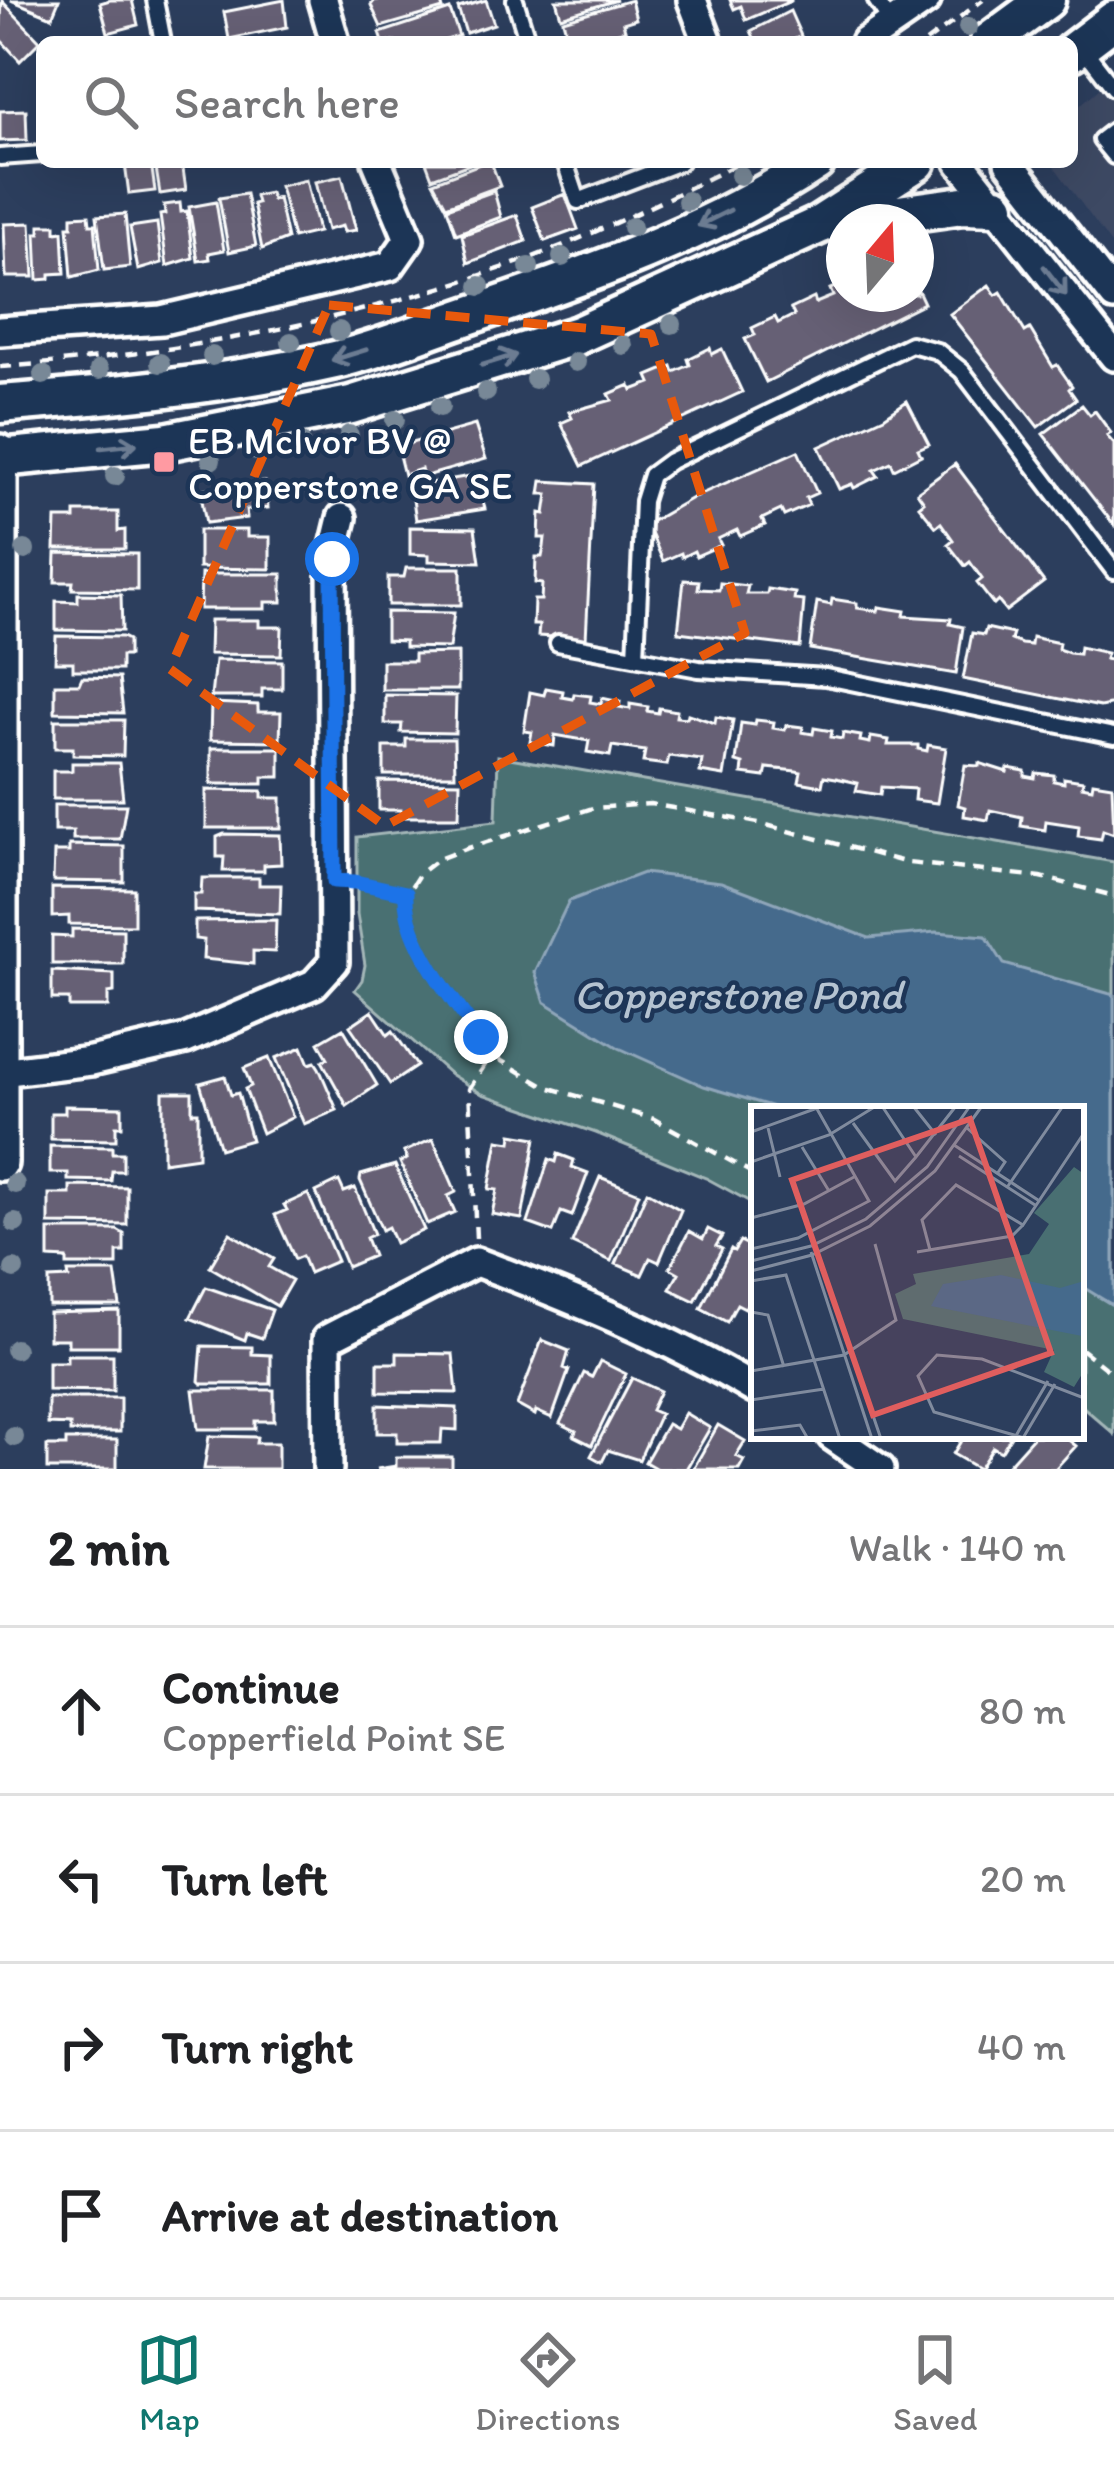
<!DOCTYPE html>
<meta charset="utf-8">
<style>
body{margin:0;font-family:Itim,sans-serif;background:#f2f2f2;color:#202124}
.compass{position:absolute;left:826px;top:204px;width:108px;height:108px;border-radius:50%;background:#fff;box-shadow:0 12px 48px #0002;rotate:19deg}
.stop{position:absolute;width:36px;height:36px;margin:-27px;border:9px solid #1a73e8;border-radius:50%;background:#fff}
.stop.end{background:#1a73e8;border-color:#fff;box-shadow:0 3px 12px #0008}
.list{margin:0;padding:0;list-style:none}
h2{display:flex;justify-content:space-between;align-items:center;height:156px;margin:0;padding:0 48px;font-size:51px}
h2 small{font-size:39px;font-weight:400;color:#757577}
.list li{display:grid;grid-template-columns:78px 1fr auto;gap:36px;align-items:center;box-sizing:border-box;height:168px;padding:0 48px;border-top:3px solid #e0e0e0}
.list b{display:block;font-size:45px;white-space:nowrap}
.list p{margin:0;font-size:39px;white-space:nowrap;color:#757577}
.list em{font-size:39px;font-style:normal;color:#757577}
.icon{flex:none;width:66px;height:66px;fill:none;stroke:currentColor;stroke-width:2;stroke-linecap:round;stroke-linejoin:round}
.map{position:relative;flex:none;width:1114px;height:1469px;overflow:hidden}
.search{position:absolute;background:#fff;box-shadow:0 12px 48px #0002;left:36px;right:36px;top:36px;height:132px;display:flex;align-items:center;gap:30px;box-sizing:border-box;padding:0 42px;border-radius:18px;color:#757577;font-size:45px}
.sheet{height:828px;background:#fff}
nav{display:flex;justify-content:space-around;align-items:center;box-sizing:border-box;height:168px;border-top:3px solid #e0e0e0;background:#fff;font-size:33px;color:#757577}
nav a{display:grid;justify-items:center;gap:6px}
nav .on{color:#0f766e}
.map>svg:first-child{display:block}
</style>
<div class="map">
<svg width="1114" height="1469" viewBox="0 0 1114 1469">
<rect width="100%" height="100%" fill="#2c3e5d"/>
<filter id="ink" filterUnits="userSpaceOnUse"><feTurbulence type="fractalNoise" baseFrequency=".00833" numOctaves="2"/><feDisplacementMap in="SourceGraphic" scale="24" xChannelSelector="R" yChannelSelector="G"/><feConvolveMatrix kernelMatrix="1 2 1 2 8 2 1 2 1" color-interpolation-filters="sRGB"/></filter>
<g filter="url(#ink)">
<path fill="#3d4864" d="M1114,76V248L1051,162H1072V112Z"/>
<path fill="#496f72" stroke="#a4b7b8" stroke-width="3" d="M498,756L1114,862V1434L1081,1405V1109H754V1204L706,1178L596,1133L482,1094L450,1074L355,990L362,980L365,965L357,914V837L496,821Z"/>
<path fill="#456a8c" stroke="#8fa6ba" stroke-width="3" d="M643,873L721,882L869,938L936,932L986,936L1004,964L1114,995V1306L1081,1286V1109H780L704,1086L619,1048L545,1002L535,972L569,901Z"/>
<path fill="#666175" stroke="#fff" stroke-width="3" d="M11,0H59L52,17Z
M110,0H132L138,25L108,33L100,3Z
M284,0L287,27L229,39L224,12Z
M440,0L443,9L381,27L371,5L375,0Z
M486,0L494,24L466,33L458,8Z
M556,0H617L561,17Z
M631,0L636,19L623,23L625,30L585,42H569L563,20Z
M730,0H791V1L746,20L741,6L734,9Z
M2,1L40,41L20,61L0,39Z
M450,10L459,36L440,42H383L380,33Z
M790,11L801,36L788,42H756L751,31Z
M26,110L27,140L0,141V111Z
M151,162L155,191L129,194L125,164Z
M155,162H182L186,190L160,194Z
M426,162H475L432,178Z
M485,162H491L500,186L446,206L433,182Z
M342,176L356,230L344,232L342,226L327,230L315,182Z
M306,180L318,232L293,238L280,186Z
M494,191L501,217L456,234L447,208Z
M270,193L272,200L278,198L287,239L262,249L253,204L257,203L255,196Z
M246,194L256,246L229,252L219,198Z
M565,194L578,229L545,241L532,207Z
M216,202L224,250L209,253L210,259L198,261L189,207Z
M180,203L181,212L187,211L193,258L167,266L160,215L165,214L164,205Z
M125,214L130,267L104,270L97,216Z
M89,215L90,224H95L99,270L72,277L68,226H72V216Z
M517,215L526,241L468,263L462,235Z
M31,223L34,277H6L4,224Z
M157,223L162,263L138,270L130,227Z
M40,225H56V232L63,231L65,273L50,274V279L38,280L36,233H40Z
M844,283V294H916V286L924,303L766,382L745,339L755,335L752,328L775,317L778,323L794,315L791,309L814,298L816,303L833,296L830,289Z
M989,285L996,295L1001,292L1025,332L1030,329L1053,367L1057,365L1072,386L1069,389L1076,399L1038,427L950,314Z
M710,348L712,354L722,349L742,392L582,466L561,423L572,418L569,412L612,400L609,394L630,385L632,390L651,383L648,376L672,366L674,372L690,365L688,359Z
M907,401L929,444L918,449L921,455L894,469L891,462L874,470L878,476L854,488L852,484L839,489L819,447L884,417Z
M1082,405L1090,415L1095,411L1111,433L1107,436L1114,444V525L1043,434Z
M475,425L486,459L423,477L421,469L404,475L397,447Z
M798,451L817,493L806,498L809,505L784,516L781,510L762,519L765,525L740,536L737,530L718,539L721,545L696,556L694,551L682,557L681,553L663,561L647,524L692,498Z
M955,464L1044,582L1006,611L998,601L994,605L977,583L982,579L970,562L965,566L948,544L953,540L941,523L936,527L919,506L924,502L917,492Z
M476,475L485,509L416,520L412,493L431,490L430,483Z
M542,481L594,484L586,639L538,636L539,625H533L534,600H541L542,584L535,583L536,557H542L544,547L545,538H539L540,513L545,514L548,494H540Z
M265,482L268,508L246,510L247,518L206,523L200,489Z
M75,512H118V531L125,530V549H55L56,519H75Z
M410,527L475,528L480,562L429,561V555L410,554Z
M199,530H247V537H270V569L199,568Z
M56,553L137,554V590L72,589L73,582H55Z
M406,568H461V605H388V577H404Z
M201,574H282V602H265V609H200Z
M684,580L699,581L698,589L719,590L720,583L748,586L746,594H767L768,589L795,593L794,600L804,601L800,647L678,632Z
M78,594L121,595L122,631L56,630V601L78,602Z
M832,599L857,603V608L878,611L879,607L905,611L904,616L951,619L950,624L963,627L956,674L810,649L817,602L831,605Z
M386,612L454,613L449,648L405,647V641L386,640Z
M210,620H259V627H282L281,655L209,654Z
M986,628L1013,634L1011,640L1021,644L1031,645L1032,637L1059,643L1058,649L1069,653L1079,654L1080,647L1107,653L1105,659L1114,661V704L1100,707L963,679L972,633L984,635Z
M56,636L122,637L128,640V656H121V670H73V662H55Z
M458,653V690H382V661H414V654Z
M215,660L282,661V689H262V697H211Z
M82,677L119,678L123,713L55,712V684H79Z
M546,688L563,691L562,697L573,699L574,694L591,696L590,702L601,704L602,698L620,702L619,707L630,709V704L648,707L647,711L658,713L659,708L677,711L676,717L687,718L688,714L715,723L716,717L733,720L724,776L700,772L702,760L669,756L667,765L643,762L645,751L612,746L610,756L587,752L589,741L555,735L554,746L530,742L532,732L524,731L530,692L544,695Z
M385,695L456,696L455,733L401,732L402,724H385Z
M211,703L258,705V712H281L280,741L210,740Z
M55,720H124L123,756L73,755V748H55Z
M756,720L774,722L773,728L785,730L786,725L803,727L802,732L813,734L814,728L832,731L831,737L842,739L843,733L861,736L860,741L870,743L871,737L889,740L888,745H918V749L927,751L928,745L946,748L937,803L914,800L915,789L881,787L880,795L856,791L858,783L836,778L824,776L822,786L799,782L801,772L796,771L767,768L765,777L742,774L743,764L736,762L741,723L755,725Z
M406,739H454L455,775H384V747H406Z
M211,748H280V777H263V784H211Z
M72,763H119L123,799H53V771H72Z
M979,763L1007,772L1008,768L1025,771V776L1035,778L1036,773L1054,775V781L1064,783V778L1083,781L1082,786L1092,788L1093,782L1112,785L1114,834L1103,830L1101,839L1078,836L1079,826L1046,821L1045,830L1021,826L1022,817L990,810L988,820L964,816L965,807L958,805L965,765L979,766Z
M379,781L460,782L459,817H401V810H379Z
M206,790L262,791V798H281V828H206Z
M54,805H126L120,839H73V831H54Z
M224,834L280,835L281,864L264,865V871H223L224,857H217V837Z
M69,845L124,846V882L53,881L54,852H69Z
M202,878H259V885H281L280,914L194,911V894H201Z
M52,888L134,889V925L69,924V916L52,917Z
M276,920L275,952L253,951V964L203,959L204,940L195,939V921Z
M72,929L123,930V964H52V936L72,937Z
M52,971L114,974V992L108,993V1007H69V999H52Z
M372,1011L388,1035L393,1031L417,1066L390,1084L350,1026Z
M343,1028L377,1085L347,1106L322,1061L328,1058L319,1042Z
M302,1047L309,1064L315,1062L319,1068L337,1110L304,1124L276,1058Z
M269,1058L293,1117L262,1133L245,1089L251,1086L244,1068Z
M225,1076L231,1095L238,1093L251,1140L220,1149L200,1083Z
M163,1092H192V1112H198V1157L163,1162Z
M65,1106L122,1107V1126H116V1140L51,1139V1113H65Z
M512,1134L536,1138L522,1219L492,1214L497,1190L489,1189L498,1140L511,1142Z
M433,1139L456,1192L448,1196L455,1212L427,1224L400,1162L407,1159L404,1152Z
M50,1146L112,1147V1153H123V1171H112L111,1181L68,1180V1173H50Z
M558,1154L574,1160L572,1167L588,1173L572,1216L561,1212L553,1232L528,1223L549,1159L556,1162Z
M395,1165L424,1230L395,1243L388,1227L382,1230L360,1180L361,1175Z
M600,1177L639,1193L611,1261L572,1243Z
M339,1181L344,1192L355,1188L374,1234L366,1238L373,1256L347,1267L316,1192Z
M70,1186L127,1187V1225L49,1224V1194H70Z
M647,1191L681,1210L659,1262L650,1258L642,1275L616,1264Z
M308,1194L337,1261L309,1273L302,1256L295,1259L275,1215L287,1210L284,1205Z
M708,1229L722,1236L716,1246L722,1249L695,1301L670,1289L679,1273L670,1268L689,1231L703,1239Z
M49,1230H117L124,1234V1252H117V1265H67V1259L49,1258Z
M230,1233L274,1259L269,1267L292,1280L277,1306L210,1267Z
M740,1241L754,1248V1293L745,1308L737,1304L727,1322L701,1308L731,1249L734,1251Z
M68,1272H115L120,1306H49V1279L69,1278Z
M206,1287L272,1310L262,1338L247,1333L245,1340L190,1318Z
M119,1311V1346H68V1339H49V1313Z
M542,1340L569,1351L564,1368L569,1370L552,1418L536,1411L535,1415L517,1405Z
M202,1346L252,1347V1354L271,1355V1384H202L199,1381Z
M397,1353L453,1354L457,1393L378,1392V1363H397Z
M67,1355H113V1391L48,1390V1362H67Z
M600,1361L626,1374L592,1445L574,1436L576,1431L560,1423L584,1373L592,1377Z
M632,1378L660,1391L651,1410L660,1414L639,1460L608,1450L602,1462L591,1456Z
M193,1390H274V1421H255V1429H198Z
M48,1398H120V1432H70V1425L48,1424Z
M377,1405L457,1408V1430L442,1429L441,1443H397V1433H377Z
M685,1413L710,1428L686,1469H657L645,1462L667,1424L676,1429Z
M718,1425L745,1441L736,1456L744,1460L739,1469H693Z
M209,1436L257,1437L256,1443H278V1469H204Z
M964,1436H1011L1001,1452L993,1447L979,1469L953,1454Z
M1034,1436H1064L1076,1446L1055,1469H1011L1007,1466Z
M66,1440H117V1469H47V1446H66Z
M396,1457H452V1469H377L396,1466Z"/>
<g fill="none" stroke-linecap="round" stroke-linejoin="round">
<g stroke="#fff" stroke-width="22">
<path id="service" d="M155,0L163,42
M515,0L528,42
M876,0L891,23
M1084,49L1114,88
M1114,130L1101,140L1114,156
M0,157L42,154
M565,162L578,201L680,162
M558,643L699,669L826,677L1114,736
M636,657L643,501L651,475L670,461L911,344L937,351L962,371L1114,571"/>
</g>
<g stroke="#fff" stroke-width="36">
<path id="minor" d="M323,0L335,42
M692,0L708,42
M865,42L926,0
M960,162L1114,356
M1009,162L1114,296
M0,331L162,320L390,266L409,239L377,162
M0,1072L91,1061L186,1039L314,984L334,962L332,559L342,518
M832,1436L880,1469
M328,1469L327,1339L476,1262C571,1298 667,1337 754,1389"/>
</g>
<g stroke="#fff" stroke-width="42">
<path id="tertiary" d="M0,452V1163"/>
</g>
<g stroke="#fff" stroke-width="45">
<path id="secondary" d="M989,42L1046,0
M1072,52L1114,20
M834,223L963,205L996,206
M0,404C112,395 225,385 335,360C379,350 423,331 465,317C586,276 710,233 816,162
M0,458L165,442L351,405L578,335L819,225L917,162"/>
</g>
<path stroke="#fff" stroke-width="4.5" stroke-dasharray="12 9" stroke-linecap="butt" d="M926,42L983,0
M0,367C174,355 343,323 508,266C589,238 665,200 741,162
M359,883L407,893
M754,1174L654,1119L544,1086L500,1060L439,978L408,918L407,893L420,873L438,859L465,849L593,808L650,804L759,823L908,863L1041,877L1114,896
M476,1238L469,1089L493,1053
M1081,1349L1114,1375"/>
<use href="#service" stroke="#1d3557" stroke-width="14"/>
<use href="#minor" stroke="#1d3557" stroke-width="27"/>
<use href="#tertiary" stroke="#1d3557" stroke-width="33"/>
<use href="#secondary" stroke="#1d3557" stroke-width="36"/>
</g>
<g fill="#788897">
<circle cx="968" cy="27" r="10"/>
<circle cx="740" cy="175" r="10"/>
<circle cx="687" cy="201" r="10"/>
<circle cx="632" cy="227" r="10"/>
<circle cx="562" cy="257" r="10"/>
<circle cx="529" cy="267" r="10"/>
<circle cx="480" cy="286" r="10"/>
<circle cx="672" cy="324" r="10"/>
<circle cx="339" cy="331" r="10"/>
<circle cx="291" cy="342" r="10"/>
<circle cx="623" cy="345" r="10"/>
<circle cx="212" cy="356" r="10"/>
<circle cx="576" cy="362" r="10"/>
<circle cx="160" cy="363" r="10"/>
<circle cx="99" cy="370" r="10"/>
<circle cx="43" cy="375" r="10"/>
<circle cx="535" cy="379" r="10"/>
<circle cx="486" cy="392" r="10"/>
<circle cx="440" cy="407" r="10"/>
<circle cx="395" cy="420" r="10"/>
<circle cx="349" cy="435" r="10"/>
<circle cx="300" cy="442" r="10"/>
<circle cx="256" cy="451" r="10"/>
<circle cx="211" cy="460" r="10"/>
<circle cx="115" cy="476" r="10"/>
<circle cx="25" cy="550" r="10"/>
<circle cx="15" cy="1184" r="10"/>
<circle cx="15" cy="1223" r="10"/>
<circle cx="14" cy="1269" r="10"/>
<circle cx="15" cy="1349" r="10"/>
<circle cx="14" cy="1437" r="10"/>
</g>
<defs><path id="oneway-shaft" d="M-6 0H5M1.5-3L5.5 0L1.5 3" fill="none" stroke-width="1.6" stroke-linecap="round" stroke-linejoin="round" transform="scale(3)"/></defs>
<g stroke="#6c7c92">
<use href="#oneway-shaft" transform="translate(714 218) rotate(154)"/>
<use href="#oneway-shaft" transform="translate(1055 281) rotate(52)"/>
<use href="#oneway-shaft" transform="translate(349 355) rotate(163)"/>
<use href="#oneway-shaft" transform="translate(499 360) rotate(-17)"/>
<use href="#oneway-shaft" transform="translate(119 446) rotate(-6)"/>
</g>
</g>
<g fill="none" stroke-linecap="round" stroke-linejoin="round" filter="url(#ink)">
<path stroke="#1a73e8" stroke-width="15" d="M332,559L334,881L355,882L406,893C403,939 454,1003 481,1037"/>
</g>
<path fill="none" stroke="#e8590c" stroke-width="9" stroke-dasharray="24 15" stroke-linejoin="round" d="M329,305L651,334L745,633L385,826L170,669Z"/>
<rect fill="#ff9aa2" stroke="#1d3557" stroke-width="4.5" x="152" y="450" width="24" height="24" rx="6"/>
<g text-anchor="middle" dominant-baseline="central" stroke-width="9" stroke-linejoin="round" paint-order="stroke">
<g font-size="39" fill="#fff" stroke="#1d3557" text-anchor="start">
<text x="188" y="440">EB McIvor BV @<tspan x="188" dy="45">Copperstone GA SE</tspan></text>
</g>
<g font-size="42" font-style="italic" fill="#b5c3d1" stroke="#1d3557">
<text x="738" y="994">Copperstone Pond</text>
</g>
</g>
<g transform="translate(751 1106)">
<rect width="333" height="333" fill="#2c3e5d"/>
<path d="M323,61L333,68V265L323,281L293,266L303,244L152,213L144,188L165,178L162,168L278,148L298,118L283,107Z" fill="#496f72"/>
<path d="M250,169L309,182L333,175L331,230L180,200L192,178Z" fill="#456a8c"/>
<path fill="none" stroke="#808b9e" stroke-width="3" d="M131,0L165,51L205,0M162,0L185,29M102,17L144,75L165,51M17,22L29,71M216,22L254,56L246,68M0,26L69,1M203,39L287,94M51,41L78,85M208,50L284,99M0,56L78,29L125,0M257,80L312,0M0,112L53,98L103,71M0,143L47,132L118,95L66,3M179,144L171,114L205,79L272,119L333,27M60,146L121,333M166,146L261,130L272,119M67,147L130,333M0,155L60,140L115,113L176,61L219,0M0,165L61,149L119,120L184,65L231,0M0,175L35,169L89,333M0,206L17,209L33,261M0,265L93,249L145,214L124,138M0,294L73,283M0,325L49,319L57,333M272,332L304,278M263,333L297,275M277,333L183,306L167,270L186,249L231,253L333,292"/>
<path fill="#e05e5e" fill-opacity="0.15" stroke="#e05e5e" stroke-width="6" d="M219,13L300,247L122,309L41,74Z"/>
<rect width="333" height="333" fill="none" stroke="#fff" stroke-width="6"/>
</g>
</svg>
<svg class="compass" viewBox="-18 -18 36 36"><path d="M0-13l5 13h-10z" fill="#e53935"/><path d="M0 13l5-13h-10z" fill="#757577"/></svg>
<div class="stop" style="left:332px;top:559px"></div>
<div class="stop end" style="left:481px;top:1037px"></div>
<div class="search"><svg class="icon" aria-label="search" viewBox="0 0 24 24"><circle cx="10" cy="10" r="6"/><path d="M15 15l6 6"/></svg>Search here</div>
</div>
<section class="sheet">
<h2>2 min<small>Walk · 140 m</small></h2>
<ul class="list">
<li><svg class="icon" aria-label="ahead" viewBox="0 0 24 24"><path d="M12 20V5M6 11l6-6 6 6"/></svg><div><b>Continue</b><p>Copperfield Point SE</p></div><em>80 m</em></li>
<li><svg class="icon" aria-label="left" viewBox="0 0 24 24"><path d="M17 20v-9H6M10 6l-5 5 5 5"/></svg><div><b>Turn left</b></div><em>20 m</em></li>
<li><svg class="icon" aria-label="right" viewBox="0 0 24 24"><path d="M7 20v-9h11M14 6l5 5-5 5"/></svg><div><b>Turn right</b></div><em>40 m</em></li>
<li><svg class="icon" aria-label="arrive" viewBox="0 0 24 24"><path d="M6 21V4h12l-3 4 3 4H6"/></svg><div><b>Arrive at destination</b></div></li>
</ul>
</section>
<nav>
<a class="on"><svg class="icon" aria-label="map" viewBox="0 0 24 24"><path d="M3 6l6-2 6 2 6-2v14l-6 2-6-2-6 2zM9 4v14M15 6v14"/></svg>Map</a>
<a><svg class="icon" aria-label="directions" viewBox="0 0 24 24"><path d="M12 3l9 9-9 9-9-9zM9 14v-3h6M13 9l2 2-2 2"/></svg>Directions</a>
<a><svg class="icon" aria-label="saved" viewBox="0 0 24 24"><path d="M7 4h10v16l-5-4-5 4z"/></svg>Saved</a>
</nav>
